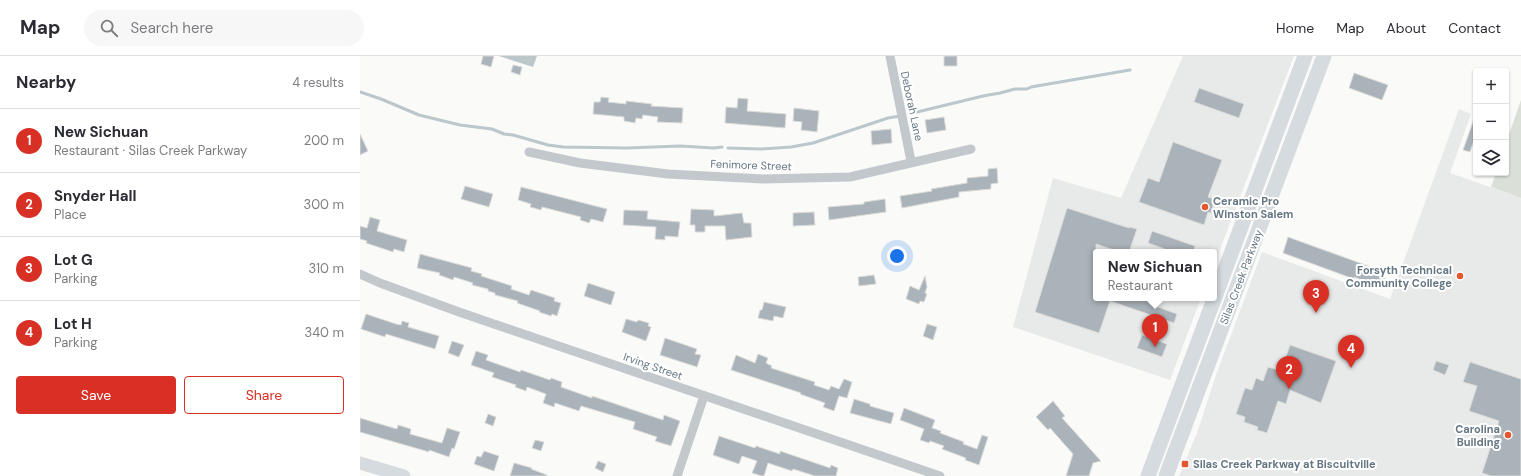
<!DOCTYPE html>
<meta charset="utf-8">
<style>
body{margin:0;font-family:"DM Sans",sans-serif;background:#f7f7f7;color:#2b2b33}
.controls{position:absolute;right:12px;top:12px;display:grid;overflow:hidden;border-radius:4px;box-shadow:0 1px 3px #0004}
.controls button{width:36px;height:36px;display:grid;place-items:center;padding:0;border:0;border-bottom:1px solid #e1e1e2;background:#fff;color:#2b2b33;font:20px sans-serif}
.you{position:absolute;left:537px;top:200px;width:14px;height:14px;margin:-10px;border:3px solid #fff;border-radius:50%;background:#1a73e8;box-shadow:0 0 0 6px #1a73e833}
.badge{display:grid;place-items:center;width:26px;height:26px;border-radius:50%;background:#d93025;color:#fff;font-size:13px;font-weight:700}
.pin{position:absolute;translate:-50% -33px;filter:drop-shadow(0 1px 2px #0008)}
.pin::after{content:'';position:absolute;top:21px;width:14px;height:12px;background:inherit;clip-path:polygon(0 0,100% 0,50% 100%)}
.popup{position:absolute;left:733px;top:193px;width:124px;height:52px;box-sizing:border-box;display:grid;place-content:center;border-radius:4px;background:#fff;filter:drop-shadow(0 1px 3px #0005);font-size:13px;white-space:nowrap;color:#7c7c81}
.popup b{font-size:15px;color:#2b2b33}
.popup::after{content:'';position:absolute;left:50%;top:100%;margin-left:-8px;border:8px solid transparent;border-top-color:#fff}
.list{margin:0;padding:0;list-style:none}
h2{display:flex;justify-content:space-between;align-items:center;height:52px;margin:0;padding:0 16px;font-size:17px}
h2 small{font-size:13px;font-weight:400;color:#7c7c81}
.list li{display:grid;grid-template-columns:26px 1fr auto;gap:12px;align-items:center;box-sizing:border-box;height:64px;padding:0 16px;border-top:1px solid #e1e1e2}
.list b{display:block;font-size:15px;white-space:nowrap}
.list p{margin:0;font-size:13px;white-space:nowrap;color:#7c7c81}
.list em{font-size:13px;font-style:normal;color:#7c7c81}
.actions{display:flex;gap:8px;padding:12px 16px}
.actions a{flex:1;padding:9px 0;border:1px solid #d93025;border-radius:4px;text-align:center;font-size:14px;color:#d93025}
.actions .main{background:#d93025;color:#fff}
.icon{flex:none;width:22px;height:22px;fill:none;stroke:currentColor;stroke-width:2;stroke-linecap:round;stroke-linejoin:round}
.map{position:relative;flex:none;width:1161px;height:420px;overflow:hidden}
header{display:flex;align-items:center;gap:24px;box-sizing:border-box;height:56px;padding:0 20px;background:#fff;border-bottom:1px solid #e1e1e2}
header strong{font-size:19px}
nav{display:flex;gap:22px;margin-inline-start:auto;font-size:14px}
.search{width:280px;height:36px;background:#f7f7f7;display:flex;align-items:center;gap:10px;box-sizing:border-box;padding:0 14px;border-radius:22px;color:#7c7c81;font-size:15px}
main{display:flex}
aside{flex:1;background:#fff}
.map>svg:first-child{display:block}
</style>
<header>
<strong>Map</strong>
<div class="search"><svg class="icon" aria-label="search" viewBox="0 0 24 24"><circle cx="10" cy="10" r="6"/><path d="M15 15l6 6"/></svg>Search here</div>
<nav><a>Home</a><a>Map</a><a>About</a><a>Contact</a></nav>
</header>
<main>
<aside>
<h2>Nearby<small>4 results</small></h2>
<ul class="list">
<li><span class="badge">1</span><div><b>New Sichuan</b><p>Restaurant · Silas Creek Parkway</p></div><em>200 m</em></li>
<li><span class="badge">2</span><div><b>Snyder Hall</b><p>Place</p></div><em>300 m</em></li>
<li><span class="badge">3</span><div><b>Lot G</b><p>Parking</p></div><em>310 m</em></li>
<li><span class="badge">4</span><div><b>Lot H</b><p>Parking</p></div><em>340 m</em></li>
</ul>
<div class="actions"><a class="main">Save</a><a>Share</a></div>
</aside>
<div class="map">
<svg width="1161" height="420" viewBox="0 0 1161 420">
<rect width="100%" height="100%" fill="#fafaf8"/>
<path fill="#e8e9e9" d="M823,0H934L854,209V196H736V242H841L810,324L653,271L693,122L761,142Z
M1099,53L1111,58L1090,117L1161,142V420H819L837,377L856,319L902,196L1030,243Z"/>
<path fill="#dadfd7" d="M1161,44V142L1131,131L1136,117H1146V87Z"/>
<path fill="#bbc7cb" d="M139,0H177L173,11Z"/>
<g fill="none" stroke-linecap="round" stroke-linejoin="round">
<path stroke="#bbc7cb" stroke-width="3" d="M0,36L21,43L59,59L100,69L132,73L144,78L153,79L188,89L203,91L267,92L320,90L354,92L362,91
M549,58L623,40L640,37L655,33H667L671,31L770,14
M368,92L401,93L431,91L453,87L528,62L540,60"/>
</g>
<path fill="#aab3b9" stroke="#dcdcda" d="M123,0H134L131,11L121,8Z
M584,0H597V10H584Z
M153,9L162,11L160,19L151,16Z
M994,17L1028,29L1022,44L989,32Z
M839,32L884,48L879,62L834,46Z
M241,41L249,42L248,46L266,48V45L292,48L291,50L323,52L322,67L297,66L298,61L283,59L282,63L276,62L275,67L264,65V61L233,58L234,46H240Z
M378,42L388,43L387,55L426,58L425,72L365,67L366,51L377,52Z
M434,52L459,55L457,76L441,74L442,66L433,65Z
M1115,60H1116V85L1114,84L1110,96L1103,94Z
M584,61L586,74L567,77L565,64Z
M531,73L532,87L512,89L511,75Z
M0,78L8,95L0,99Z
M813,86L862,104L848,141L855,143L851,157L848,156L844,169L779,146L788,122L799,126Z
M637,112L638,127L631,128V133L599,136V141L542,152L540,140L572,135L571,133L607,127V122L628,120V113Z
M105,130L133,138L129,151L101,143Z
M161,131L247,153L243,166L231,163L229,167L220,164L221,161L182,151L181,154L170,151L171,148L158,144Z
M525,143L526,156L469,164L468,151L504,148V146Z
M707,152L769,172V171L777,173L769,196H760L736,188V242H792L790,248L817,258L814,267L750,245L739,277L675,256Z
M331,153L354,154V160L382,157L384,167H391L392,181L366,184L365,170H345V176H335V169H330Z
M264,154L288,155L287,163L320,166L318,181L305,180V184L295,183L296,171L263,169Z
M454,156L455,169L433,170V157Z
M10,161L20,164L17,175L47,184L44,196L34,193L33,196L6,187L7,185L0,183V170L7,172Z
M792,175L835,190L833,196H804L805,193L788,187Z
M928,181L1011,211L1009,217L1025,222L1022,232L994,221V223L923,197Z
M60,198L112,212L111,215L122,218L121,220L152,230L151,233L169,239L171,234L195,242L194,245L201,247L197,260L192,258L191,260L179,256L180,255L157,247L158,245L135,239V237L128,235V233L112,229L113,227L94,221L93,224L79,219L80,217L57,212Z
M514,219L516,228L499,230L498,221Z
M565,220L567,231L565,237L567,238L564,246L560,245L559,248L546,243L550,230L559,234Z
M228,227L255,236L251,249L224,240Z
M404,246L426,251L423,262L414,260L413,265L398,262L400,254H402Z
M6,258L36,268L41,269L42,265L49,267L48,271L79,280L75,293L26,278L25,281L1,273Z
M266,263L277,266L278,264L289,267L288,270L291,271L286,285L262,276Z
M567,268L577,271L573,284L563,280Z
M782,279L807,288L802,301L777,292Z
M305,282L337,293L335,298L341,299L337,311L300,299Z
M92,285L104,289L99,301L88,297Z
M930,289L976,305L961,347L930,334L926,348L918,345L907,377L897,374L898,371L884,366L885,361L876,358L885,332L892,334L896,322L903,325L908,311L921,315Z
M116,295L128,299L126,304L160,316L161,314L190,324L191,322L202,326L201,331L232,342V340L303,364L304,359L320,365L311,390L295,385L297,381L273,373L275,366L221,350L219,355L195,347L194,351L183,347L186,338L167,331L166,335L155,331L156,329L132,321L134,317L111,309Z
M398,298L408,302L406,307L412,310L411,312L455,326L454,329L469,334L471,330L479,333L484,323L492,326L487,342L479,340L474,355L463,351L465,347L440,338L441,337L371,314L376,299L395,307Z
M1076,305L1089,309L1085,319L1073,314Z
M1110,306L1161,323V420H1131L1122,417L1139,365L1109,355L1117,330L1103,326Z
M494,343L510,348V350L534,357L531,368L490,357Z
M693,345L705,360L702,362L741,405L733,407L729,420H706L713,398L690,372L688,374L676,361Z
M544,352L575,364L572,372L581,375L580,377L604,386L603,388L617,393L622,379L628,381L619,409L605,404L606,402L582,393L584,390L570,385L569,387L560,384L564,373L540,364Z
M128,358L136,361L133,370L125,367Z
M0,362L37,373L38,369L51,373L50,378L82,387L87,372L100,376L94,393L92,392L89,401L69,394V396L0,376Z
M359,380L395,392L396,390L420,398V395L470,412L471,409L478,412L476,420H455L433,413L432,415L408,407L404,420H402L392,417L397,405L382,400L379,408L353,399Z
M175,384L184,386L181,395L172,392Z
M124,395L139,400L134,415L114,408L117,400L121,401Z
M238,405L246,408L243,416L235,412Z
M154,407L172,412L171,413L187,419V420H150Z"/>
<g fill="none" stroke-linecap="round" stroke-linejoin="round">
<path stroke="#c3c8cc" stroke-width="9" d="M530,0L551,105
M169,96L220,107L308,118L403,123L490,121L611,93
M0,218L20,227L99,256L580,420
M317,420L344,340"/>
<path stroke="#d6dbdf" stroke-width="13" d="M0,407L44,420"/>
<path stroke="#d6dbdf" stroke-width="15" d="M788,420L945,0
M806,420L964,0"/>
</g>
<g fill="#e4572e" stroke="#fff" stroke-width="1.5">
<circle cx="845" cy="151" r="4"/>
<circle cx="1100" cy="220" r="4"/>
<circle cx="1148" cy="379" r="4"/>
<rect x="821" y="404" width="8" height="8" rx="2"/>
</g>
<g text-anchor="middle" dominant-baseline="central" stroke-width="4" stroke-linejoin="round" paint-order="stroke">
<g font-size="11" fill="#657683" stroke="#fff">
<text transform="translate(552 50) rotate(78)">Deborah Lane</text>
<text transform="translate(391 109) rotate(2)">Fenimore Street</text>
<text transform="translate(881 221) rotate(-69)">Silas Creek Parkway</text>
<text transform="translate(293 310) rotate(19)">Irving Street</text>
</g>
<g font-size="11" font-weight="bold" fill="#657683" stroke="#fff" text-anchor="start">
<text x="853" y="145">Ceramic Pro<tspan x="853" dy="13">Winston Salem</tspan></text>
<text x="1092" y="214" text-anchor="end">Forsyth Technical<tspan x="1092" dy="13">Community College</tspan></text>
<text x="1140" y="373" text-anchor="end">Carolina<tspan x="1140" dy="13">Building</tspan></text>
<text x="833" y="408">Silas Creek Parkway at Biscuitville</text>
</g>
</g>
</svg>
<div class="controls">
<button>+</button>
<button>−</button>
<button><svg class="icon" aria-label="layers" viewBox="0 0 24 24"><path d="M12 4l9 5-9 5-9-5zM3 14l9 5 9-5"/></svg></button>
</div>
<div class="you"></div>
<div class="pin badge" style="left:795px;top:291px">1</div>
<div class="popup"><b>New Sichuan</b>Restaurant</div>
<div class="pin badge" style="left:929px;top:333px">2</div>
<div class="pin badge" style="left:956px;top:257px">3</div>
<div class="pin badge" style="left:991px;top:312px">4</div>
</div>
</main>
